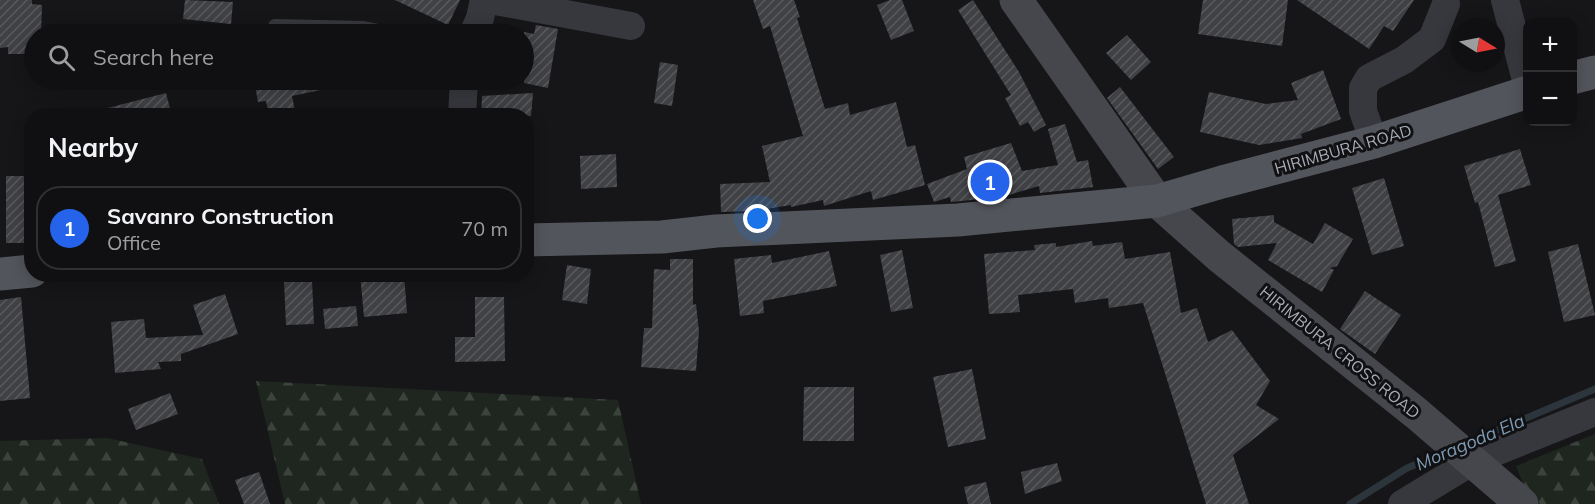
<!DOCTYPE html>
<meta charset="utf-8">
<style>
body{margin:0;font-family:Mulish,sans-serif;background:#1e1e20;color:#f1f3f6}
.controls{position:absolute;right:18px;top:18px;display:grid;overflow:hidden;border-radius:12px;box-shadow:0 3px 15px #0003}
.controls button{width:54px;height:54px;display:grid;place-items:center;padding:0;border:0;border-bottom:2px solid #303032;background:#101012;color:#f1f3f6;font:30px sans-serif}
.compass{position:absolute;left:1451px;top:18px;width:54px;height:54px;border-radius:50%;background:#101012;box-shadow:0 3px 15px #0003;rotate:100deg}
.you{position:absolute;left:758px;top:219px;width:21px;height:21px;margin:-15px;border:4px solid #fff;border-radius:50%;background:#1a73e8;box-shadow:0 0 0 9px #1a73e833}
.badge{display:grid;place-items:center;width:39px;height:39px;border-radius:50%;background:#2563eb;color:#fff;font-size:20px;font-weight:700}
.pin{position:absolute;translate:-50% -50%;border:3px solid #fff;box-shadow:0 2px 6px #0006}
.list{margin:0;padding:0;list-style:none}
h2{display:flex;justify-content:space-between;align-items:center;height:78px;margin:0;padding:0 24px;font-size:26px}
h2 small{font-size:20px;font-weight:400;color:#9c9d9f}
.list li{display:grid;grid-template-columns:39px 1fr auto;gap:18px;align-items:center;box-sizing:border-box;height:84px;margin:0 12px 12px;padding:0 12px;border:2px solid #303032;border-radius:24px}
.list b{display:block;font-size:22px;white-space:nowrap}
.list p{margin:0;font-size:20px;white-space:nowrap;color:#9c9d9f}
.list em{font-size:20px;font-style:normal;color:#9c9d9f}
.icon{flex:none;width:33px;height:33px;fill:none;stroke:currentColor;stroke-width:2;stroke-linecap:round;stroke-linejoin:round}
.map{position:relative;flex:none;width:1595px;height:504px;overflow:hidden}
.search{position:absolute;background:#101012;box-shadow:0 3px 15px #0003;left:24px;top:24px;width:510px;height:66px;display:flex;align-items:center;gap:15px;box-sizing:border-box;padding:0 21px;border-radius:33px;color:#9c9d9f;font-size:22px}
.panel{position:absolute;background:#101012;box-shadow:0 3px 15px #0003;left:24px;top:108px;width:510px;height:174px;border-radius:24px}
.map>svg:first-child{display:block}
</style>
<div class="map">
<svg width="1595" height="504" viewBox="0 0 1595 504">
<defs>
<pattern id="forest-firs" width="22" height="20" patternUnits="userSpaceOnUse" patternTransform="scale(1.5)"><rect width="22" height="20" fill="#1e261f"/><path d="M5 1l3.5 6h-7zM16 11l3.5 6h-7z" fill="#3c433d"/></pattern>
<pattern id="building-hatch" width="6" height="6" patternUnits="userSpaceOnUse" patternTransform="scale(1.5)"><rect width="6" height="6" fill="#404145"/><path d="M-1 1l2-2M0 6l6-6M5 7l2-2" fill="none" stroke="#595a5e"/></pattern>
</defs>
<rect width="100%" height="100%" fill="#161618"/>
<path fill="url(#forest-firs)" d="M256,381L618,400L641,504H285Z
M1595,434V504H1540L1526,491L1516,466Z
M107,438L202,459L219,504H0V441Z"/>
<g fill="none" stroke-linecap="round" stroke-linejoin="round">
<path stroke="#2c353c" stroke-width="7" d="M1467,443L1595,389
M1350,504L1407,468L1446,452"/>
</g>
<path fill="url(#building-hatch)" d="M0,0H32V4L42,5L41,33H34V54H8V47L0,48Z
M185,0L233,2L231,24L183,19Z
M395,0H460L448,25Z
M753,0H794L800,17L797,18L825,109L848,103L850,115L896,102L907,147L915,145L925,185L873,200L871,191L824,206L823,200L791,207V205L754,211L721,212L720,184L770,182L762,146L803,136L770,26L763,29Z
M890,0H902L914,31L891,40L877,5Z
M973,0L1019,72L1046,125L1034,132L1028,122L1020,126L1005,98L1011,95L958,10Z
M1203,0H1288L1282,46L1198,34Z
M1297,0H1414L1393,31L1384,26L1369,49Z
M536,25L558,29L548,88L524,83V32L534,34Z
M1127,35L1151,62L1131,80L1106,53Z
M660,62L678,65L672,106L654,103Z
M1323,70L1341,119L1301,134L1302,138L1259,145L1200,132L1209,92L1266,104L1298,100L1291,83Z
M254,80H329L330,88L292,96L296,116H269L266,101L258,102Z
M1120,87L1174,157L1158,169L1107,98Z
M166,93L172,116H105L104,109Z
M533,93L531,116H481L482,96Z
M1065,124L1077,162L1088,160L1093,187L1040,193L1039,186L1002,197L951,202L950,197L934,202L927,184L967,169L964,157L1011,143L1022,171L1058,165L1048,129Z
M1520,149L1531,185L1498,195L1516,261L1495,267L1478,202L1475,203L1464,166Z
M616,154L617,187L581,189L580,156Z
M6,176H32V243H6Z
M1384,178L1404,246L1372,255L1352,188Z
M1274,215V222L1313,244L1325,223L1353,239L1337,266L1330,268L1334,270L1322,292L1268,260L1277,243L1238,247L1234,244L1232,219Z
M1092,241L1093,246L1122,242L1125,259L1170,252L1181,313L1197,308L1208,342L1232,330L1270,381L1256,405L1279,419L1233,455L1249,504H1206L1143,303L1109,308L1108,298L1075,303L1073,289L1018,295L1020,312L989,314L984,254L1035,250L1034,245L1056,243V247Z
M1578,244L1595,315L1564,322L1548,252Z
M902,250L913,308L891,312L880,255Z
M829,251L837,286L763,301L764,313L740,316L734,259L771,255L772,263Z
M670,259H693V305L696,304L699,331L696,371L641,367L644,328H652L654,269L670,270Z
M567,265L591,269L587,304L562,300Z
M360,274H404L407,313L364,317Z
M312,280L314,324L286,325L284,281Z
M1365,291L1401,315L1375,354L1340,329Z
M225,294L238,334L181,354V361L158,362L161,369L115,373L111,322L144,319L146,338L203,335L193,305Z
M21,297L30,398L0,401V300Z
M475,297H504L505,361L455,362V337H475Z
M356,306L358,326L325,329L323,309Z
M972,369L986,439L948,447L933,377Z
M804,387H854V441H803Z
M170,393L178,414L136,430L128,409Z
M1057,463L1062,481L1025,494L1021,472Z
M259,472L270,504H244L235,480Z
M986,482L991,504H968L964,487Z"/>
<g fill="none" stroke-linecap="round" stroke-linejoin="round">
<path stroke="#37383d" stroke-width="14" d="M275,26L364,28L393,34"/>
<path stroke="#37383d" stroke-width="28" d="M490,0L631,26
M1505,0L1528,88
M473,34L480,18L484,0
M462,116L464,80
M1374,142L1363,111V88L1369,78L1404,60L1432,39L1446,4
M1402,504L1473,461L1595,412"/>
<path stroke="#45474d" stroke-width="33" d="M1016,0L1157,201L1219,256L1416,413L1522,504"/>
<path stroke="#53555c" stroke-width="33" d="M1572,78L1595,72
M526,240L662,237L716,231L958,220L1157,201L1222,182L1374,142L1528,92
M0,274L32,271"/>
</g>
<g text-anchor="middle" dominant-baseline="central" stroke-width="6" stroke-linejoin="round" paint-order="stroke">
<g font-size="16" fill="#a8adb8" stroke="#111113">
<text transform="translate(1343 149) rotate(-16)">HIRIMBURA ROAD</text>
<text transform="translate(1340 352) rotate(39)">HIRIMBURA CROSS ROAD</text>
</g>
<g font-size="18" font-style="italic" fill="#7f9bb3" stroke="#111113">
<text transform="translate(1470 442) rotate(-23)">Moragoda Ela</text>
</g>
</g>
</svg>
<div class="controls">
<button>+</button>
<button>−</button>
</div>
<svg class="compass" viewBox="-18 -18 36 36"><path d="M0-13l5 13h-10z" fill="#e53935"/><path d="M0 13l5-13h-10z" fill="#9c9d9f"/></svg>
<div class="you"></div>
<div class="pin badge" style="left:990px;top:182px">1</div>
<div class="search"><svg class="icon" aria-label="search" viewBox="0 0 24 24"><circle cx="10" cy="10" r="6"/><path d="M15 15l6 6"/></svg>Search here</div>
<section class="panel">
<h2>Nearby<small></small></h2>
<ul class="list">
<li><span class="badge">1</span><div><b>Savanro Construction</b><p>Office</p></div><em>70 m</em></li>
</ul>
</section>
</div>
